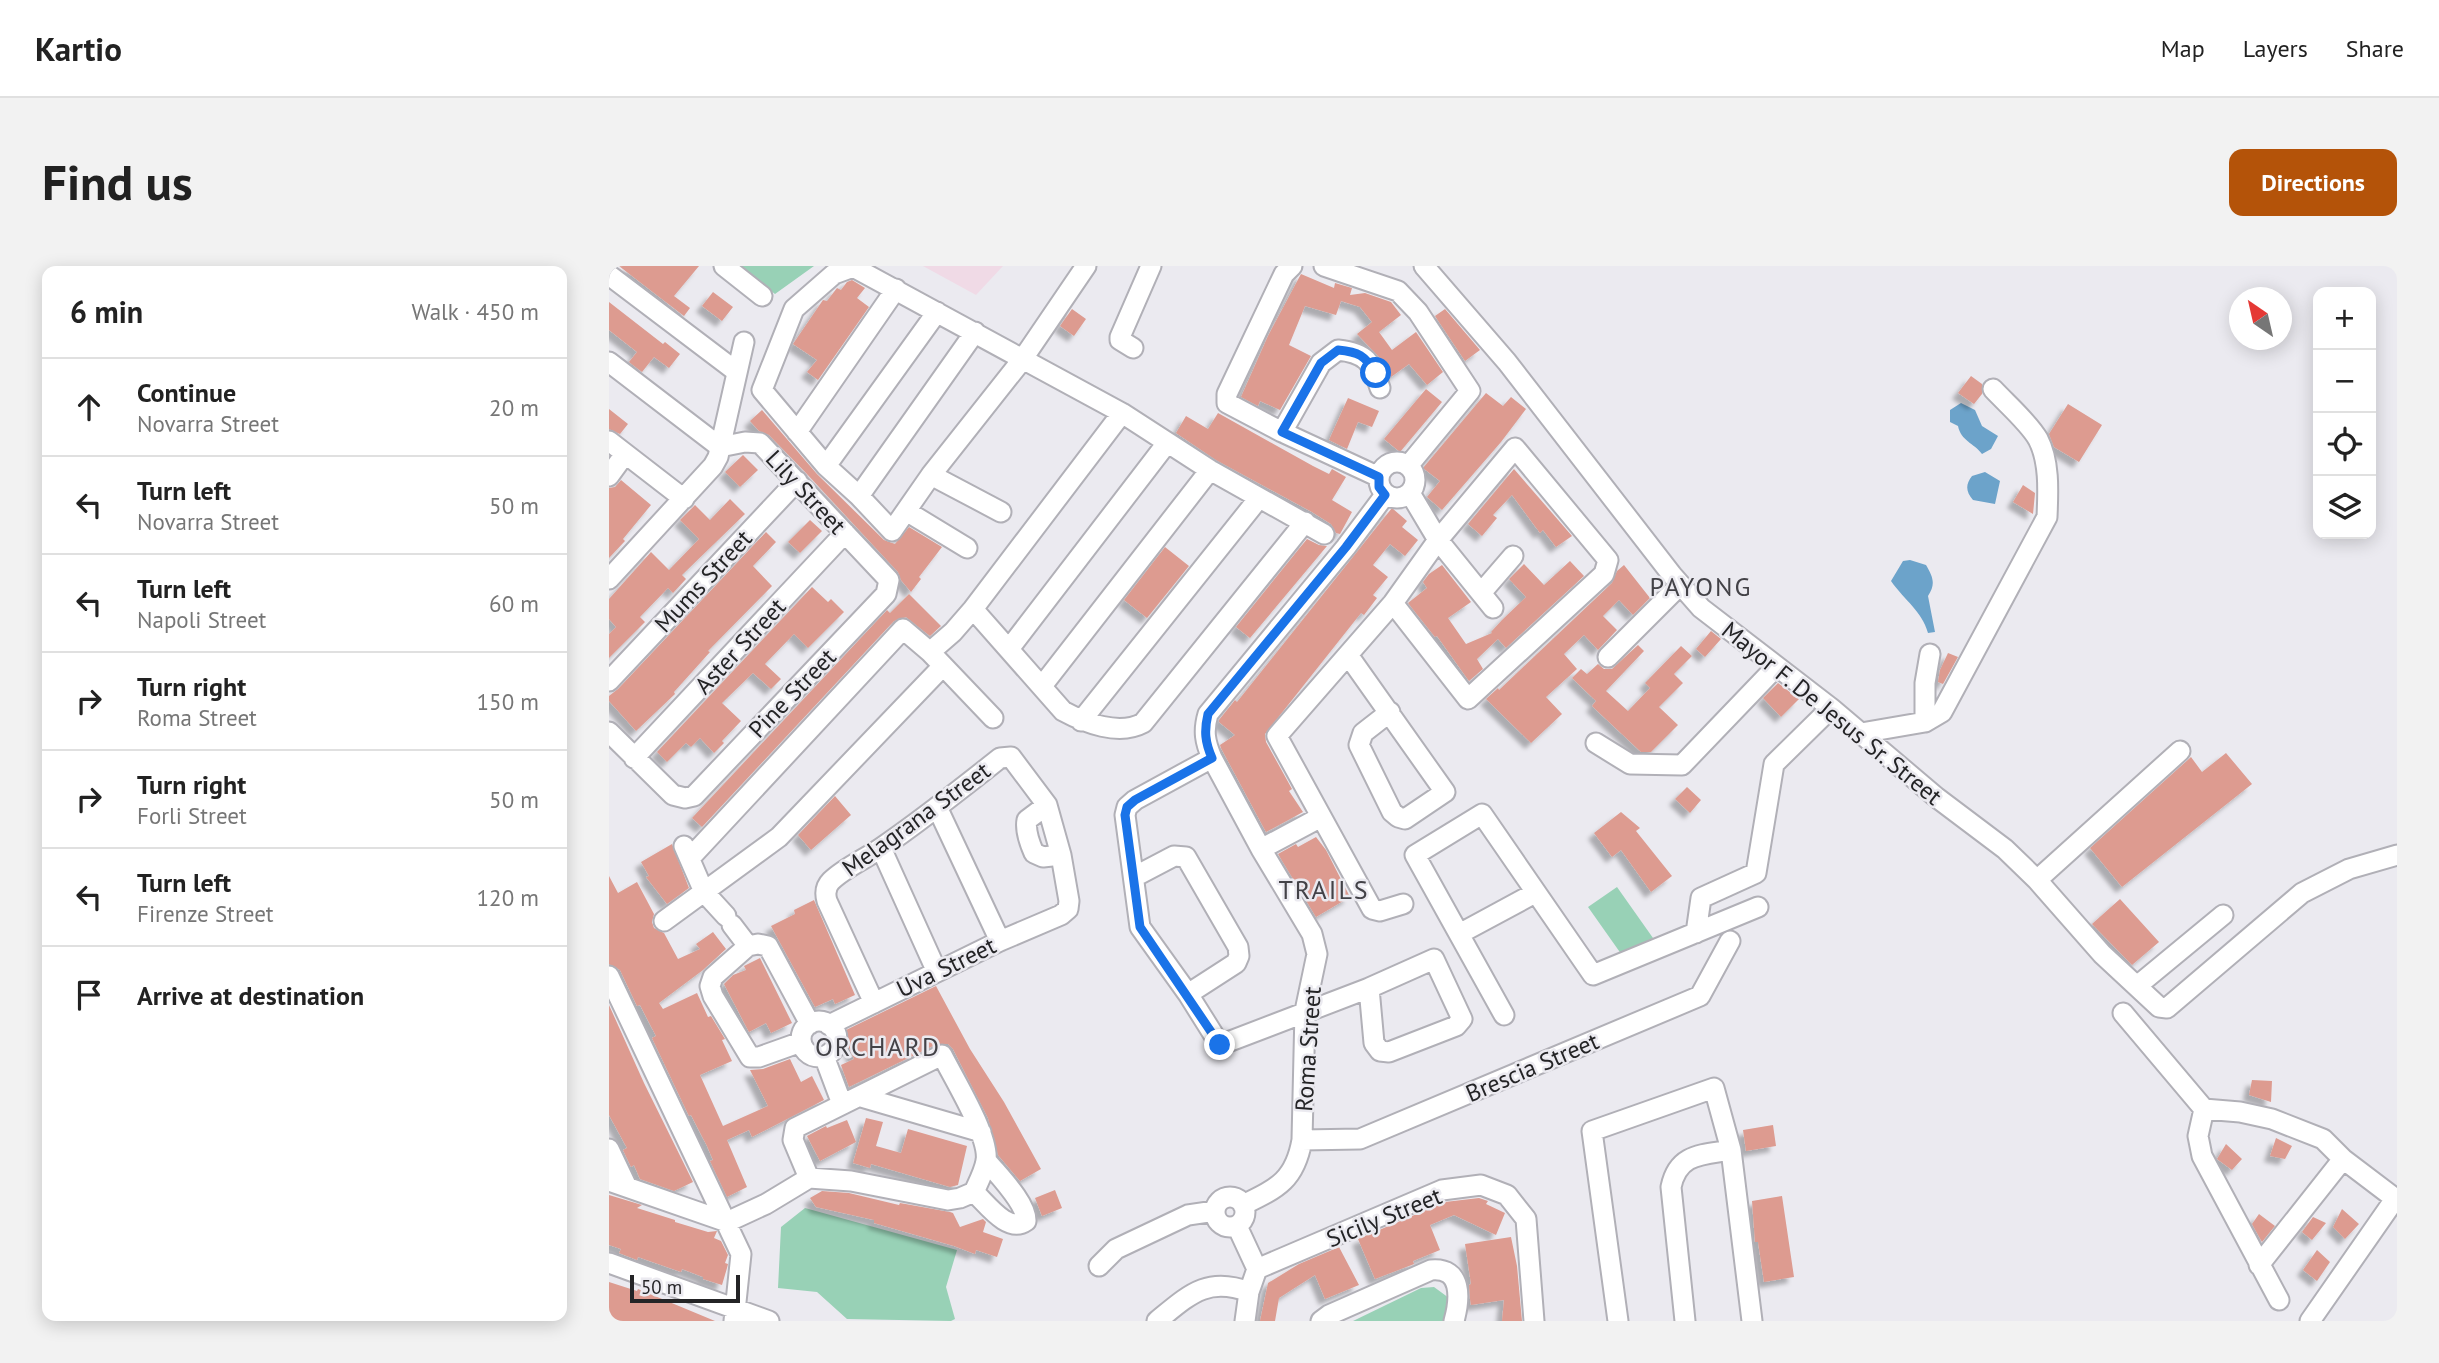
<!DOCTYPE html>
<meta charset="utf-8">
<style>
body{margin:0;font-family:"PT Sans",sans-serif;background:#f2f2f2;color:#222}
.controls{position:absolute;right:21px;top:21px;display:grid;overflow:hidden;border-radius:14px;box-shadow:0 4px 18px #0003}
.controls button{width:63px;height:63px;display:grid;place-items:center;padding:0;border:0;border-bottom:2px solid #e0e0e0;background:#fff;color:#222;font:35px sans-serif}
.compass{position:absolute;left:1620px;top:21px;width:63px;height:63px;border-radius:50%;background:#fff;box-shadow:0 4px 18px #0003;rotate:326deg}
.scale{position:absolute;left:21px;bottom:18px;width:110px;box-sizing:border-box;padding-left:7px;border:4px solid #242426;border-top:0;font-size:19px;line-height:24px;white-space:nowrap;color:#242426;-webkit-text-stroke:5px #ebeaf0;paint-order:stroke}
.stop{position:absolute;width:21px;height:21px;margin:-16px;border:5px solid #1a73e8;border-radius:50%;background:#fff}
.stop.end{background:#1a73e8;border-color:#fff;box-shadow:0 2px 7px #0008}
.list{margin:0;padding:0;list-style:none}
h2{display:flex;justify-content:space-between;align-items:center;height:91px;margin:0;padding:0 28px;font-size:30px}
h2 small{font-size:23px;font-weight:400;color:#767676}
.list li{display:grid;grid-template-columns:46px 1fr auto;gap:21px;align-items:center;box-sizing:border-box;height:98px;padding:0 28px;border-top:2px solid #e0e0e0}
.list b{display:block;font-size:26px;white-space:nowrap}
.list p{margin:0;font-size:23px;white-space:nowrap;color:#767676}
.list em{font-size:23px;font-style:normal;color:#767676}
.icon{flex:none;width:38px;height:38px;fill:none;stroke:currentColor;stroke-width:2;stroke-linecap:round;stroke-linejoin:round}
.map{position:relative;flex:none;width:1788px;height:1055px;overflow:hidden;border-radius:14px}
header{display:flex;align-items:center;gap:42px;box-sizing:border-box;height:98px;padding:0 35px;background:#fff;border-bottom:2px solid #e0e0e0}
header strong{font-size:33px}
nav{display:flex;gap:38px;margin-inline-start:auto;font-size:24px}
.intro{display:flex;align-items:center;justify-content:space-between;box-sizing:border-box;height:168px;padding:0 42px}
h1{margin:0;font-size:49px}
.button{padding:18px 32px;border-radius:14px;background:#b45309;color:#fff;font-size:24px;font-weight:700}
main{display:flex;gap:42px;padding:0 42px}
aside{flex:1;background:#fff;border-radius:14px;box-shadow:0 4px 18px #0003}
.map>svg:first-child{display:block}
</style>
<header>
<strong>Kartio</strong>
<nav><a>Map</a><a>Layers</a><a>Share</a></nav>
</header>
<div class="intro"><h1>Find us</h1><a class="button">Directions</a></div>
<main>
<aside>
<h2>6 min<small>Walk · 450 m</small></h2>
<ul class="list">
<li><svg class="icon" aria-label="ahead" viewBox="0 0 24 24"><path d="M12 20V5M6 11l6-6 6 6"/></svg><div><b>Continue</b><p>Novarra Street</p></div><em>20 m</em></li>
<li><svg class="icon" aria-label="left" viewBox="0 0 24 24"><path d="M17 20v-9H6M10 6l-5 5 5 5"/></svg><div><b>Turn left</b><p>Novarra Street</p></div><em>50 m</em></li>
<li><svg class="icon" aria-label="left" viewBox="0 0 24 24"><path d="M17 20v-9H6M10 6l-5 5 5 5"/></svg><div><b>Turn left</b><p>Napoli Street</p></div><em>60 m</em></li>
<li><svg class="icon" aria-label="right" viewBox="0 0 24 24"><path d="M7 20v-9h11M14 6l5 5-5 5"/></svg><div><b>Turn right</b><p>Roma Street</p></div><em>150 m</em></li>
<li><svg class="icon" aria-label="right" viewBox="0 0 24 24"><path d="M7 20v-9h11M14 6l5 5-5 5"/></svg><div><b>Turn right</b><p>Forli Street</p></div><em>50 m</em></li>
<li><svg class="icon" aria-label="left" viewBox="0 0 24 24"><path d="M17 20v-9H6M10 6l-5 5 5 5"/></svg><div><b>Turn left</b><p>Firenze Street</p></div><em>120 m</em></li>
<li><svg class="icon" aria-label="arrive" viewBox="0 0 24 24"><path d="M6 21V4h12l-3 4 3 4H6"/></svg><div><b>Arrive at destination</b></div></li>
</ul>
</aside>
<div class="map">
<svg width="1788" height="1055" viewBox="0 0 1788 1055">
<defs>
<filter id="shadow"><feDropShadow dx="-6" dy="6" stdDeviation="2" flood-color="#0004"/></filter>
</defs>
<rect width="100%" height="100%" fill="#ebeaf0"/>
<path fill="#f0dae6" d="M314,0H394L367,29Z"/>
<path fill="#98d1b6" d="M130,0H205L166,28Z
M1008,621L1044,672L1015,692L979,641Z
M196,942L348,984L337,1021L346,1053L342,1055L238,1053L208,1026L169,1022L172,961Z
M825,1021L840,1032L838,1055H744L812,1022Z"/>
<path fill="#6ca3ca" d="M1352,137L1366,144L1373,160L1389,170L1382,183L1373,188C1365,177 1352,175 1349,160L1341,156V144Z
M1376,206L1391,215L1386,238L1364,234C1357,226 1356,219 1363,210Z
M1301,294L1317,299C1324,311 1327,318 1319,330L1326,366L1319,367C1313,345 1296,335 1282,315L1294,295Z"/>
<path fill="#dd9b90" filter="url(#shadow)" d="M10,0H90L65,30L81,42L75,50Z
M692,8L725,22L726,17L743,22L741,29L756,27L782,36L792,49L770,66L783,84L807,66L834,106L818,119L800,98L782,111L771,92L748,68L763,56L751,41L732,35L727,49L696,40L680,79L702,90L671,144L651,135L649,140L632,131L659,70Z
M243,14L256,22L248,32L260,41L209,114L198,106L208,94L184,78L214,34L218,35L228,22L232,24L238,16Z
M104,26L124,41L113,55L93,40Z
M0,36L54,78L56,76L71,88L60,102L45,91L33,106L20,96L28,86L0,64Z
M463,43L477,53L465,70L451,60Z
M836,43L871,84L856,95L826,50Z
M1362,110L1373,118V128L1365,138L1349,127Z
M817,123L833,136L791,186L775,173Z
M877,127L894,140L902,131L917,143L892,176L833,244L818,231L831,215L814,202Z
M739,132L770,145L763,161L749,156L738,183L720,174Z
M1459,138L1493,159L1470,196L1445,181L1440,168Z
M0,143L19,158L11,168L0,163Z
M153,144L208,208L275,274L286,278L300,261L333,281L310,311L312,313L302,326L292,314L289,306L197,207L160,169L150,165L141,155Z
M609,147L704,200L720,208L723,203L737,211L723,234L743,246L731,268L727,267L722,258L703,246L607,194L567,167L577,150L599,163Z
M134,189L149,204L131,221L116,206Z
M905,203L963,270L947,281L934,264L931,267L903,229L884,249L888,252L873,270L859,258Z
M12,214L42,239L14,273L16,275L0,292V222L6,221Z
M1414,219L1426,227L1424,248L1404,236Z
M121,233L136,248L73,309L77,313L64,327L59,322L31,351L36,356L0,392V368L7,361L0,353V333L42,286L60,304L90,273L71,254L86,239L101,254Z
M783,242L798,255L793,261L809,274L796,290L781,278L764,299L779,311L764,329L768,332L755,349L752,347L656,468L657,476L683,523L680,525L694,546L657,566L612,482L611,479L626,469L610,456V454L626,434L628,436Z
M201,254L213,265L191,287L179,276Z
M157,266L167,276L144,300L163,320L99,385L101,386L65,426L66,428L27,465L0,435V430L9,423Z
M698,273L710,279L718,280L641,372L627,361Z
M556,281L580,300L538,352L515,334Z
M961,295L975,310L897,382L889,373L868,393L874,403L860,415L828,370L826,371L799,337L818,322L814,316L820,308L833,299L862,336L839,352L857,378L883,367L882,366L893,354L917,331L900,313L915,298L935,319Z
M1015,299L1041,332L1024,349L1010,334L994,350L1008,364L989,384L975,369L955,388L968,403L937,431L953,448L922,477L877,433L889,422L890,424L1003,317L1008,305Z
M203,321L219,336L222,333L235,346L199,382L185,368L156,398L172,413L162,423L144,407L113,437L132,455L113,475L115,477L105,487L91,472L82,481L77,477L58,496L48,486Z
M300,328L332,360L321,370L297,351L285,355L93,561L83,552L278,344L281,347Z
M1102,365L1112,373L1096,391L1087,383Z
M1029,379L1035,385L997,425L1019,445L1041,422L1036,417L1072,380L1083,390L1065,408L1074,417L1050,441L1069,459L1042,486H1032L983,440L987,435L963,412L972,403L978,408L989,398L995,403H1003Z
M1339,387L1349,391L1334,418L1329,416L1331,404Z
M1169,417L1190,433L1172,451L1154,432Z
M1617,487L1643,518L1513,621L1481,582L1582,491L1593,506Z
M1078,521L1092,534L1081,547L1066,533Z
M226,530L242,549L202,584L189,569Z
M1012,546L1031,562L1027,565L1063,610L1042,626L1012,584L1003,591L985,567Z
M707,571L717,584L741,631L707,651L669,588L687,578L689,581Z
M63,578L80,622L58,638L37,611L40,610L32,596Z
M0,610L9,627L28,616L45,648L43,656L45,662L55,667L69,693L91,683L87,678L104,666L117,683L94,704L50,737L54,743L88,727L99,751L102,750L116,773L113,774L123,795L91,809L114,860L159,840L141,804L154,803L181,793L192,816L203,810L215,834L143,871L140,864L118,874L138,921L118,931L101,895L104,894L98,880L82,849L80,850L43,772L47,770L31,739L28,740L11,704L0,698Z
M1511,633L1550,676L1523,699L1483,658Z
M205,634L246,729L226,738L224,733L206,741L162,660L186,648L185,644Z
M151,692L183,757L162,767L157,757L140,766L115,718L124,709L137,704L135,700Z
M327,720L361,783L395,836L432,903L411,915L389,889L379,852L344,783L339,778H328L240,821L232,799L245,793L233,766Z
M0,739L35,817L84,916L65,925L31,913L25,899L22,901L14,884L18,882L0,849Z
M1643,814L1663,815L1662,836L1640,829Z
M257,852L274,856L267,880L292,887L299,863L358,880L349,919L341,921L262,898L261,902L244,897Z
M238,854L247,876L211,895L198,870L217,860L218,862Z
M1164,859L1167,880L1137,885L1134,864Z
M1667,872L1683,880L1676,893L1661,890Z
M1617,878L1633,893L1623,904L1608,893Z
M446,924L453,942L433,950L426,932Z
M213,925L240,927L290,939L291,937L341,946L344,947L351,961L374,953L377,956L374,966L394,973L388,991L367,984L366,988L345,980L265,957V954L207,941L201,932Z
M0,929L33,939L28,942L66,954V956L99,966L108,965L105,972L112,975L119,989L116,997L119,998L118,1002L113,1019L94,1013V1011L73,1003L72,1006L29,991L28,994L10,987L12,983L0,979Z
M1173,930L1185,1011L1155,1016L1149,976H1146L1143,935Z
M870,932L879,935L877,938L896,947L887,969L845,949L821,959L831,984L804,995L805,998L766,1013L749,973L836,936Z
M1733,943L1750,958L1736,973L1724,961Z
M1650,948L1666,960L1653,976L1643,958Z
M1704,951L1717,957L1703,974L1693,966Z
M902,971L908,1000L913,1055H893L895,1034L862,1039L861,1033L860,1019L862,1018L856,978Z
M730,981L750,1019L716,1033L706,1009L670,1032L666,1055H651L659,1017L690,998Z
M1708,984L1721,996L1708,1015L1694,1004Z
M0,1016L28,1025L29,1023L106,1055H0Z"/>
<g fill="none" stroke-linecap="round" stroke-linejoin="round">
<g stroke="#b1b0b7" stroke-width="23">
<path id="minor" d="M115,0L153,30
M477,0L413,94L322,209L283,265L250,230L217,200L153,124L185,43L225,8L244,1L513,147L601,204L715,268
M683,0L675,8L618,128V137L673,166L770,211
M715,0L789,25L809,46L861,125L799,200
M815,0L898,96L1063,309L1092,342L1222,442L1327,531L1396,583L1428,614L1493,688L1550,741L1558,742L1693,627L1740,603L1788,589
M0,9L128,106
M524,82L511,74V71L542,0
M0,96L111,181L136,176L151,177L280,314L277,328L85,530L76,532L64,529L0,466
M188,166L287,23
M673,166L712,97L729,84C757,87 763,96 771,122
M0,175L75,233
M770 214a18 18 0 1 1 36 0a18 18 0 1 1-36 0Z
M217,200L328,46
M322,209L392,246
M0,210L16,188
M801,227L829,274L884,342
M250,230L366,66
M297,245L358,282
M0,313L104,200L109,191L135,76
M872,327L904,290
M784,337L859,433L995,308L999,294L906,182L829,274L784,337L668,470L763,643L771,645L794,638
M364,343L454,445C476,457 510,470 534,457L696,256
M400,383L558,177
M321,386L344,366L364,343L513,147
M739,389L836,526L796,553L789,551L783,546L750,479L754,467L781,446
M999,391L1071,319
M0,415L188,215
M433,420L601,204
M472,455L650,232
M1316,456V417L1321,388
M1252,467L1316,456L1333,446L1438,251C1439,227 1441,196 1429,173C1420,157 1397,137 1384,123
M987,477L1021,498L1073,499L1167,401
M25,492L236,267
M603,492L526,534L518,541L516,549L531,661L579,728L611,779L760,722L825,693L853,753L847,760L780,786L771,785L765,777L760,722
M438,539L418,554C416,564 421,578 425,587L434,591L452,589
M328,541L391,675
M75,580L95,626L117,650
M272,582L328,706
M652,583L712,551
M81,592L294,363L321,386L384,452
M525,611L565,590L577,591L629,681L630,690L627,697L579,728
M1428,614L1571,485
M55,655L170,571L333,401
M123,659L139,680
M1087,667L1092,632L1147,607L1165,498L1222,442
M850,668L926,627
M0,710L132,988L125,1055
M1528,720L1614,649
M1514,747L1595,843L1631,846L1663,853L1714,873L1734,893L1788,934
M895,749L806,589L873,548L984,709L1149,641
M192 773a18 18 0 1 1 36 0a18 18 0 1 1-36 0Z
M220,759L391,675L452,649L459,643L460,635L452,589L438,539L402,491L391,492C352,523 313,554 272,582C256,593 235,602 222,615C216,621 216,628 218,635L265,737
M192,776L150,791H141L104,730L101,720L104,711L139,680L149,678L159,680L201,758
M215,790L233,838
M252,831L372,866
M1595,843L1589,870L1593,890L1670,1034
M693,874L751,873L1091,730L1121,675
M0,883L18,921
M0,915L118,956L157,938L200,912L242,915L339,934L351,932L365,926C369,917 375,906 377,895C381,871 345,813 333,789L186,862L184,874L200,912
M365,926C378,938 399,968 417,955C418,937 388,908 377,894
M606 946a15 15 0 1 1 30 0a15 15 0 1 1-30 0Z
M634,939C669,922 686,914 693,874L696,745L708,688L703,668L652,583L603,492C596,476 594,465 599,448L737,281L776,229
M628,960L648,1003L640,1026L636,1055
M0,997L160,1055
M1650,999L1734,893
M490,1000L507,983L579,949L606,945
M648,1003L833,924L872,919L898,929L917,953L925,1055
M548,1055C580,1029 598,1010 640,1026
M712,1055L720,1049L822,1004C854,1001 851,1033 845,1055
M1009,1055L983,865L1105,822L1122,884L1143,1055
M1076,1055L1062,921C1069,887 1093,889 1122,884
M1701,1055L1786,933"/>
</g>
<use href="#minor" stroke="#fff" stroke-width="19"/>
</g>
<g fill="none" stroke-linecap="round" stroke-linejoin="round">
<path stroke="#1a73e8" stroke-width="9" d="M611,779L531,661L516,549L518,541L526,534L603,492C596,476 595,465 599,448L737,281L776,229L770,221V211L673,166L712,97L729,84C750,86 755,89 767,107"/>
</g>
<g text-anchor="middle" dominant-baseline="central" stroke-width="5" stroke-linejoin="round" paint-order="stroke">
<g font-size="24" fill="#242426" stroke="#ebeaf0">
<text transform="translate(197 226) rotate(47)">Lily Street</text>
<text transform="translate(94 315) rotate(-47)">Mums Street</text>
<text transform="translate(131 380) rotate(-47)">Aster Street</text>
<text transform="translate(183 427) rotate(-46)">Pine Street</text>
<text transform="translate(1223 447) rotate(39)">Mayor F. De Jesus Sr. Street</text>
<text transform="translate(307 553) rotate(-36)">Melagrana Street</text>
<text transform="translate(337 701) rotate(-26)">Uva Street</text>
<text transform="translate(699 783) rotate(-86)">Roma Street</text>
<text transform="translate(923 801) rotate(-23)">Brescia Street</text>
<text transform="translate(775 951) rotate(-22)">Sicily Street</text>
</g>
<g font-size="26" letter-spacing="2" fill="#434247" stroke="#ebeaf0">
<text x="1092" y="320">PAYONG</text>
<text x="715" y="623">TRAILS</text>
<text x="269" y="780">ORCHARD</text>
</g>
</g>
</svg>
<div class="controls">
<button>+</button>
<button>−</button>
<button><svg class="icon" aria-label="locate" viewBox="0 0 24 24"><circle cx="12" cy="12" r="6"/><path d="M12 2v4M12 18v4M2 12h4M18 12h4"/></svg></button>
<button><svg class="icon" aria-label="layers" viewBox="0 0 24 24"><path d="M12 4l9 5-9 5-9-5zM3 14l9 5 9-5"/></svg></button>
</div>
<svg class="compass" viewBox="-18 -18 36 36"><path d="M0-13l5 13h-10z" fill="#e53935"/><path d="M0 13l5-13h-10z" fill="#767676"/></svg>
<div class="scale">50 m</div>
<div class="stop" style="left:767px;top:107px"></div>
<div class="stop end" style="left:611px;top:779px"></div>
</div>
</main>
